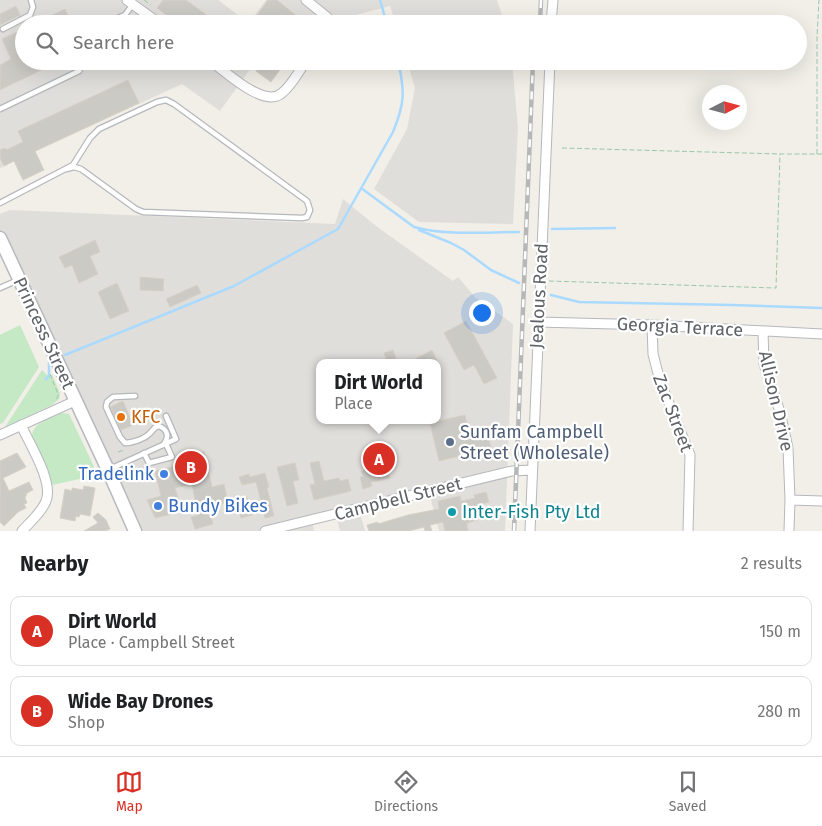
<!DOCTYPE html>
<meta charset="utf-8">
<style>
body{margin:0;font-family:"Fira Sans",sans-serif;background:#f6f6f6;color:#202124}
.compass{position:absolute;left:702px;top:85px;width:45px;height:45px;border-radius:50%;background:#fff;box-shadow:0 5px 20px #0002;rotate:84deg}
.you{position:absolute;left:481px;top:312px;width:18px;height:18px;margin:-12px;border:4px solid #fff;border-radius:50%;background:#1a73e8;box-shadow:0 0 0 8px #1a73e833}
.badge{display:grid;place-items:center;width:32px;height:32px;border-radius:50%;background:#d93025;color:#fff;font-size:16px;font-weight:700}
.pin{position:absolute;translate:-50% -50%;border:2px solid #fff;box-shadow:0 1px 5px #0006}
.popup{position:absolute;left:316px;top:359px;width:125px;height:65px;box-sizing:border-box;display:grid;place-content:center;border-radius:10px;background:#fff;filter:drop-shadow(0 1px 4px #0005);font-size:16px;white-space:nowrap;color:#757577}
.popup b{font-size:19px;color:#202124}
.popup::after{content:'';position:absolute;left:50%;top:100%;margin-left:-10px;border:10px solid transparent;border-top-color:#fff}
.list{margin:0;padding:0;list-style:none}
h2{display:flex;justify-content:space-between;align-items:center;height:65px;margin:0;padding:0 20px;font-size:21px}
h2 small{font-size:16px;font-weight:400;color:#757577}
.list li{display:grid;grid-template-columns:32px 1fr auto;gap:15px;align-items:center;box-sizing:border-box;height:70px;margin:0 10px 10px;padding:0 10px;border:1px solid #e0e0e0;border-radius:10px}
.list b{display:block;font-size:19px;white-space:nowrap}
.list p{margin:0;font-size:16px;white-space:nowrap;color:#757577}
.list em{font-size:16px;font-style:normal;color:#757577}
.icon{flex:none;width:28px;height:28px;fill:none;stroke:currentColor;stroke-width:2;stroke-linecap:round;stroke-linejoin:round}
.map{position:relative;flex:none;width:822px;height:531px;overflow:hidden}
.search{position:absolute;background:#fff;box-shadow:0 5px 20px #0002;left:15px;right:15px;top:15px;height:55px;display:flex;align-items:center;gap:12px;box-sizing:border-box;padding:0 18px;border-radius:28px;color:#757577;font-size:19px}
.sheet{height:225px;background:#fff}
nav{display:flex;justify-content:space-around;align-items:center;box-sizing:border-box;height:70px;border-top:1px solid #e0e0e0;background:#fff;font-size:14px;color:#757577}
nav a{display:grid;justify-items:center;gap:2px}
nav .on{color:#d93025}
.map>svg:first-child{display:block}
</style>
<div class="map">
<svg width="822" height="531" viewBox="0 0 822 531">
<rect width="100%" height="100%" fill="#f1efe8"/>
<path fill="#e0deda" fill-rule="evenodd" d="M0,0H218L249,23L266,0H497L505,24H396L390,6L333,21L332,24H24V61H256L220,111L182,84L0,168Z
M407,61H512L518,128L513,224L419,222L374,189L407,129L415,88Z
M343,199L376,226L453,281L458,277L475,297L513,324L505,531H439L429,492L359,509L365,531H340L336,515L312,521L314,531H289L288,527L269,531H134L0,234V214L10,210L335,224ZM320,363H438V420H320Z"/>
<path fill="#c5e8c5" d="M20,325L39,367L3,423L0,424V335Z
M42,370L47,375H52L60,393L59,399L52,405L5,427Z
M62,413L69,414L98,475L52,485L32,440C30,423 49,419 62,413Z"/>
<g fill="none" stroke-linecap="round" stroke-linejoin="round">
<path stroke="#aadaff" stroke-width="2.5" d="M380,0L387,24
M361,188L414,227C447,236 485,232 519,232
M552,229L615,228
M419,230L451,243L464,250L491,270L519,283
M551,295L579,302L732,305L822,308
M65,355L234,286L338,229L393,132C405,103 405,91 398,61
M46,379L49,376V363"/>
</g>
<path fill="#cccac5" stroke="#d6d1c6" d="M163,0H186L219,24H178L157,8Z
M268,0H277L299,18L295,24H288L279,17L277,19L274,17L269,24H256L253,21Z
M16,6L20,15L0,25V14Z
M65,9L72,24H34Z
M24,29V61H60L0,90V65L11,59L2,39Z
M262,61H282L278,66L281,68L271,82L256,71Z
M128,80L139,103L35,151L44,170L23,180L14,161L4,166L0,158V150L5,148L6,150L23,142L18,131Z
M95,240L100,252L90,256L98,274L79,283L72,265L65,268L59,257Z
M140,277L164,279L163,291L140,290Z
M117,283L129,311L110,319L98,292Z
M197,285L201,293L170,307L166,299Z
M466,321L497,378L484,384L474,365L464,370L444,333Z
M393,350L396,359L397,363H390V361L387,362L384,353Z
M432,350L438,363H408Z
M123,401L133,425L121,430L110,407Z
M465,415L469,433L486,429L492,451L479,454L478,452L439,461L430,423Z
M382,442L390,478L371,482L372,486L363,489L360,477L363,476L361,471L375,467L369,445Z
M204,452L212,487L224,484L228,502L209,507L213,524L195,529L191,517L198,515L192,484L175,488L179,501L169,503L172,514L155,518L147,500L161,496L155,471L188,463L186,457Z
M17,453L26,467L3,478L9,491L29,482L33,490L27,493L25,498L27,503L24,504L26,508L18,512L4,526L0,522V461Z
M319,461L324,481L339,478L340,481L348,479L351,491L314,500L310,485L315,484L310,463Z
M295,463L299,480L293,481L298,503L287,506L277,467Z
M265,473L269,487L267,488L274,516L265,518L256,482L242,485L239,477L249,474L250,477Z
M84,486L95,488L90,516L80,514L79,517L76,516L75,521L60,518L65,489L72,491V488L83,490Z
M486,492L489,502L475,506L478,520L467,523L468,531H445L443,522L430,525L432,531H425L424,527L409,531H369L367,525L378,522V524L408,515L439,509L438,501L460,496L461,501L475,498L474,495Z
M247,497L252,515L241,518L236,499Z
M98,513L106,520L110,529L105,531H84L98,523L93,517Z"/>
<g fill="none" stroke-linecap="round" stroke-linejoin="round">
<g stroke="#b5b8bc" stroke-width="7">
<path id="lane" d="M103,24L125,15L133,4
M3,29L30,15L33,7L31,0
M0,109L79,71L84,61
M0,203L73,165L90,138L99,129L157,102L166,100L174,104L307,201L310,210L307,217L302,218L143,212L136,209L81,169L74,167L66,169
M0,288L18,280
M135,396L113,397L107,402L106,407L120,437L125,443C132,443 144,439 149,434C154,430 153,427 159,426C169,430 169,438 163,445
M144,453L149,463L172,457L166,444
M110,469L176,439L166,416"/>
</g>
<g stroke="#b5b8bc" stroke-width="11">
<path id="street" d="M127,0L160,24
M306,0L327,17L330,24
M551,24L553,0
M211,61C226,72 265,109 282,93C292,85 299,71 306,61
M538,322L652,325L822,334
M652,325L653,354L660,381L690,455L688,531
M763,331L764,364L780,412L788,448L790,500L789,531
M21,425C29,443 54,482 46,501C42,512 30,522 22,531
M0,435L75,401
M790,500L822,501
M265,531L512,471L532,470
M530,531L550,61"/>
</g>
<g stroke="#b6babf" stroke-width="15">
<path id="secondary" d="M0,238L108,470L135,531"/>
</g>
<path stroke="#9cc7a9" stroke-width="1" stroke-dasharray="5 2.5" stroke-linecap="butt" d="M144,0L151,5
M562,148L780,154H822
M817,154V37L819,0
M549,281L776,288L780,154
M50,374L58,394V397L55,400
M133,423L140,420L141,422
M118,452L124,450"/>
<use href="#lane" stroke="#fff" stroke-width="4.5"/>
<use href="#street" stroke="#fff" stroke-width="9"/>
<use href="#secondary" stroke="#fff" stroke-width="12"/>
<g stroke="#b6b7b8" stroke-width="4.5">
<path id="rail" d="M540,24L541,0
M514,531L533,61"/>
</g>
<use href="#rail" stroke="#fff" stroke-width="2.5" stroke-dasharray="8" stroke-linecap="butt"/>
</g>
<circle fill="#e8710a" stroke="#fff" stroke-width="2" cx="121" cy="417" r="5"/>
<circle fill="#5c6f8a" stroke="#fff" stroke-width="2" cx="450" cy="442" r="5"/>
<g fill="#3f7fe0" stroke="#fff" stroke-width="2">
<circle cx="164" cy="474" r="5"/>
<circle cx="158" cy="506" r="5"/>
</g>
<circle fill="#0f9aa8" stroke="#fff" stroke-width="2" cx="452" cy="512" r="5"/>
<g text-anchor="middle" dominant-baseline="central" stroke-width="4.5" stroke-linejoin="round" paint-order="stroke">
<g font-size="18" fill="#5f6368" stroke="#fff">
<text transform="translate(539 296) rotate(-87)">Jealous Road</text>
<text transform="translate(680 327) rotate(3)">Georgia Terrace</text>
<text transform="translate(44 333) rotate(65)">Princess Street</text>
<text transform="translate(776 401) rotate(77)">Allison Drive</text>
<text transform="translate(673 413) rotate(69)">Zac Street</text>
<text transform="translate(398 499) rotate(-14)">Campbell Street</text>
</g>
<g font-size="18" fill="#c56008" stroke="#fff" text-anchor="start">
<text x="131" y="417">KFC</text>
</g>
<g font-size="18" fill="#4e5e75" stroke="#fff" text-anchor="start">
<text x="460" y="432">Sunfam Campbell<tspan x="460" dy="21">Street (Wholesale)</tspan></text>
</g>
<g font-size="18" fill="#366cbe" stroke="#fff" text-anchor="end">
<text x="154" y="474">Tradelink</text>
<text x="168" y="506" text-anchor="start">Bundy Bikes</text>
</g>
<g font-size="18" fill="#0d838f" stroke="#fff" text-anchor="start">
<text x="462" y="512">Inter-Fish Pty Ltd</text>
</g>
</g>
</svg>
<svg class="compass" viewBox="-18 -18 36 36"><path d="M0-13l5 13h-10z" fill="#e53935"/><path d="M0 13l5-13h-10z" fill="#757577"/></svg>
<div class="you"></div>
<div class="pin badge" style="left:379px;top:459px">A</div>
<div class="popup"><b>Dirt World</b>Place</div>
<div class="pin badge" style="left:191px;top:467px">B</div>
<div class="search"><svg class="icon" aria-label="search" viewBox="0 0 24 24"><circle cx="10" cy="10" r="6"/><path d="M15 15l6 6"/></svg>Search here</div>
</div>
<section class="sheet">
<h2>Nearby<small>2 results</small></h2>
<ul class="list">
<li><span class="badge">A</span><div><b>Dirt World</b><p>Place · Campbell Street</p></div><em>150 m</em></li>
<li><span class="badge">B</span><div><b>Wide Bay Drones</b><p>Shop</p></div><em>280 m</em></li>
</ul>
</section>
<nav>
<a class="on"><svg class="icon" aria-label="map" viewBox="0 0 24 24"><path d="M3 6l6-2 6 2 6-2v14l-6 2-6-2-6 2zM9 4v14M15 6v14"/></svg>Map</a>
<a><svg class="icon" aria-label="directions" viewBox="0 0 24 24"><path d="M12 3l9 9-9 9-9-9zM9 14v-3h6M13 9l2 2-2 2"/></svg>Directions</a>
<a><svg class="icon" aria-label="saved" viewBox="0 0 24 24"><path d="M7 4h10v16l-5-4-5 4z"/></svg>Saved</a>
</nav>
